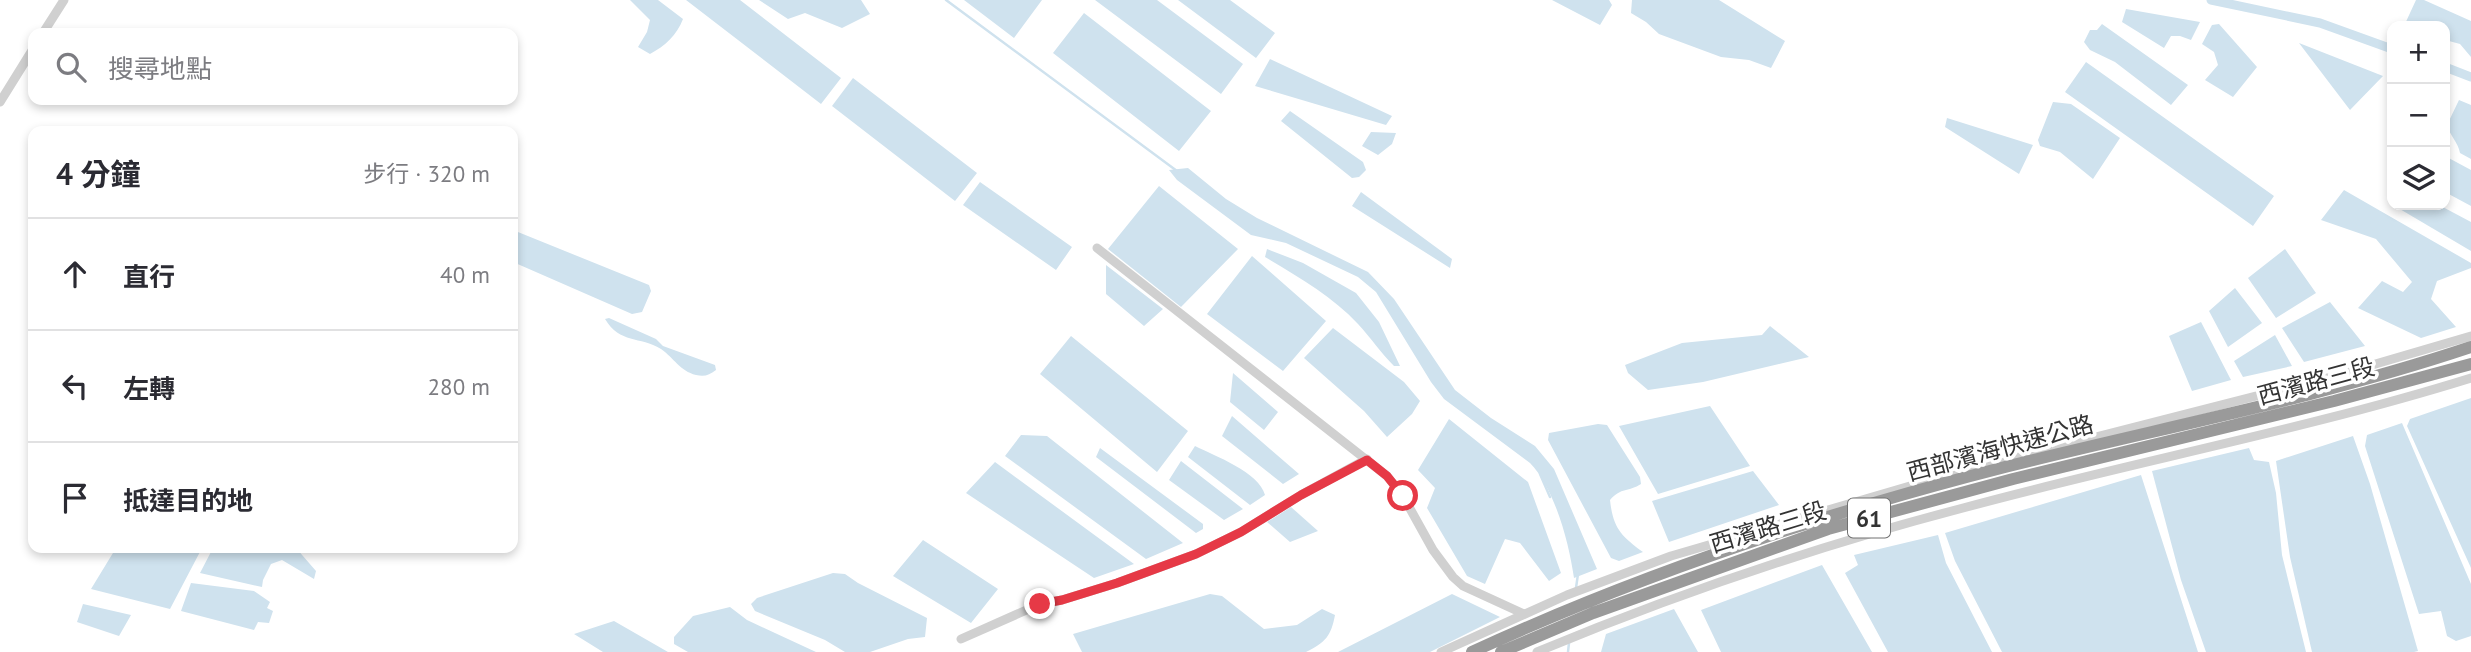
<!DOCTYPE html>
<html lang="zh-TW">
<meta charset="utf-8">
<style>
body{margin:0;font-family:"PT Sans","Noto Sans TC",sans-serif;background:#f2f2f3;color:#2b2b33}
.controls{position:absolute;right:21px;top:21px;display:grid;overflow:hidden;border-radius:14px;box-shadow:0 4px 10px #0003}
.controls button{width:63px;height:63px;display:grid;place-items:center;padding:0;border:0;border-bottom:2px solid #e1e1e2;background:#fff;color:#2b2b33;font:35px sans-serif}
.stop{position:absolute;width:21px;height:21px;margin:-16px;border:5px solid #e63946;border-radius:50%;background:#fff}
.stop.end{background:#e63946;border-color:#fff;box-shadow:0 2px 7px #0008}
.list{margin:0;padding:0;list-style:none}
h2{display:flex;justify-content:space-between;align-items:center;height:91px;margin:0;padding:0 28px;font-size:30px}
h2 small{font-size:23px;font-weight:400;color:#7c7c81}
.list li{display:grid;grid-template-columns:46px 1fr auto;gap:21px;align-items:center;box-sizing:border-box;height:112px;padding:0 28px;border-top:2px solid #e1e1e2}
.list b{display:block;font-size:26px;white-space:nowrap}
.list em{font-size:23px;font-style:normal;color:#7c7c81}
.icon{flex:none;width:38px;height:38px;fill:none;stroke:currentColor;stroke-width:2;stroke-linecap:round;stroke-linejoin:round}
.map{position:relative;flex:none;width:2471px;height:652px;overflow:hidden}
.search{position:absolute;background:#fff;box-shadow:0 4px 10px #0003;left:28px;top:28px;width:490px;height:77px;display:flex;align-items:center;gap:18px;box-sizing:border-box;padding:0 24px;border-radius:14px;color:#7c7c81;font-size:26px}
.panel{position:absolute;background:#fff;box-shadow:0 4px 10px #0003;left:28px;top:126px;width:490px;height:427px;border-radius:14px}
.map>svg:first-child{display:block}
</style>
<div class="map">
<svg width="2471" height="652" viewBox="0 0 2471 652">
<rect width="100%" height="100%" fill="#fff"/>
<path fill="#cfe2ee" d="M630,0H658L683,19C677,35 665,46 650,54L638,47L647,32L650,20Z
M686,0H740L841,78L821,104Z
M759,0H861L870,14L842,28L805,13L788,19Z
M964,0H1042L1014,38Z
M1095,0H1157L1243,64L1221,94Z
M1178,0H1230L1275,33L1256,58Z
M1552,0H1609L1612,5L1600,25Z
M1632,0H1719L1785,41L1771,68L1749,60L1721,57L1659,34L1646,22L1631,13Z
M2416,0H2424L2471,21V57L2460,44L2449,41L2445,44V26H2404Z
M2126,9L2200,22L2191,40L2180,36H2171L2164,48L2122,22Z
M1084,13L1211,111L1179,151L1053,53Z
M2102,24L2188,85L2171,105L2115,62L2090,50L2084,42L2090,30H2097Z
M2219,24L2257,67L2233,97L2205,80L2218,65L2214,52L2202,44L2212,25Z
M2299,43L2383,76L2350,110Z
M1270,59L1392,116L1386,125L1255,86Z
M2086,62L2274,196L2253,226L2065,92Z
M853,78L977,173L955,201L832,106Z
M2459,100L2471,105V159L2460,153C2458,142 2450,136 2447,125Z
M2053,102L2071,104L2120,138L2093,179L2060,152L2040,146L2038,140Z
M1290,111L1363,162L1366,170L1359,177L1352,178L1281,121Z
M1947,118L2033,145L2019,174L1945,127Z
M1371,132L1396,133L1392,144L1378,155L1362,146Z
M2445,156L2471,170V206L2445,192Z
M1188,168L1226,199L1257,218L1368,272L1394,299L1455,390L1491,418L1535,446L1554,469L1597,569L1574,578C1569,543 1555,489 1530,463L1444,399L1431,382L1376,292L1358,277L1286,243L1251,235L1177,180L1169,170Z
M980,182L1072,247L1056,270L963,205Z
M1159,186L1238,249L1181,307L1108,249Z
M2344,190L2471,263V268L2437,281L2431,299L2456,327L2421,338L2358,308L2382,281L2403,292L2412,282L2376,239L2321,220Z
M1361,192L1452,259L1450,268L1352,206Z
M2393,205H2439L2471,222V251Z
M513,230L649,285L651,291L642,312L632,314L513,262Z
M1267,249L1303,263L1356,293L1379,322L1400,366H1394C1381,353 1371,338 1358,324C1332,296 1298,277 1265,257Z
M2285,249L2316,293L2276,318L2248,278Z
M1252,256L1326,321L1283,371L1207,314Z
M1106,265L1163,309L1144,326L1106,294Z
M2235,288L2262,323L2228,347L2209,311Z
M2330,302L2365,346L2304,362L2282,328Z
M609,318L656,339L663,346L715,365L716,370C709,375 705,377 696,375C680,371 674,358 661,349C640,336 620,344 605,319Z
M2201,322L2231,380L2192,391L2169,336Z
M1770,326L1809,357L1703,382L1648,390L1628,373L1625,365L1682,343L1762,335Z
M1333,328L1404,382L1420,401L1412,414L1387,437L1364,411L1304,358Z
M2275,335L2292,366L2243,377L2234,361Z
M1071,336L1188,431L1157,472L1040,374Z
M1233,373L1278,412L1264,430L1230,402Z
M2471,398V568L2407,426L2410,419Z
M1710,406L1750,466L1658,494L1619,426Z
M1232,416L1299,474L1283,484L1222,436Z
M1449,419L1528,482L1561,573L1549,581L1520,543L1505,539L1485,584L1467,576L1427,508L1435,488L1418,470Z
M2402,423L2471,584V636L2456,641L2447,636L2441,611L2419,614L2365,446L2367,435Z
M1598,424L1607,425L1640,477L1641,484C1629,492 1621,487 1610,500C1613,528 1621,536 1643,552L1619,561L1611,558L1548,440L1549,433Z
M1021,435L1047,436L1183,543L1146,559L1005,456Z
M2353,436L2370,484L2418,651L2414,652H2312L2290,557L2276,461Z
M1195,446C1215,456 1259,472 1265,495L1250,505L1188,457Z
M1100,448L1203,524V529L1196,533L1096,457Z
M2249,448L2254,460L2269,462L2276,493L2282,555L2306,652H2206L2181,580L2152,471Z
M1181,461L1243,509L1224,520L1169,480Z
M995,462L1134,564L1094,578L966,493Z
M1753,471L1779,505L1669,542L1652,501Z
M2141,475L2198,652H2002L1955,561L1945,533Z
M1291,507L1318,531L1290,542L1267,522Z
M1938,535L1946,563L1992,652H1888L1845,573L1858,565L1854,555Z
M923,540L998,589L971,623L893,576Z
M116,548H202L170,609L91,589Z
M213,548H296L316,571L314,579L282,560L271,564L263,580L262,587L200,573Z
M1822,565L1872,652H1721L1701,610Z
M833,573L845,574L858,583L927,618L925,637L908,639L870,652H845L825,640L755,611L751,604L757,598Z
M191,583L254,591L270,602L267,608L273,611L269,623L258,622L254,630L181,611Z
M1210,594L1222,596L1264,629L1297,625L1322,609L1335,615C1331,636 1326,642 1306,652H1082L1073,634Z
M1452,594L1500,617L1430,652H1338Z
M83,604L131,615L119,636L77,622Z
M730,607L747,620L816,652H688L674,644V637L693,616Z
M1674,609L1698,652H1601L1606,634Z
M614,621L668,652H603L574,634Z"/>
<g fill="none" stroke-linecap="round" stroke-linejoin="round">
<path stroke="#cfe2ee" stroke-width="2.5" d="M946,0L1177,171
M1540,474L1550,497
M1576,588L1578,574
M1568,652L1569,643"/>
<path stroke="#cfe2ee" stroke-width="9" d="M2211,0L2320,23L2392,49
M2445,67L2471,77"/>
<path stroke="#d0d0d0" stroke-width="9" d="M43,33L64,0
M0,102L33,49
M1097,248L1387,476L1403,496L1433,550L1453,577L1463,586L1524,614
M961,639L1040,604L1062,600L1117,583L1196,554L1241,532L1301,495L1367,459
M1441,652L1567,595L1671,556L1951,474L2331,377L2471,336
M1537,652C1676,594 1818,546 1963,508C2132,462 2304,430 2471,378"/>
<path stroke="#9a9a9a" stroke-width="12" d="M1472,652C1641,574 1825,513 2005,467C2160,428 2319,398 2471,347
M1501,652L1593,613L1828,529L2013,479L2334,401L2471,364"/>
</g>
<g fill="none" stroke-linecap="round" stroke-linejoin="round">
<path stroke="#e63946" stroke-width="9" d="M1040,604L1062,600L1117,583L1196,554L1241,532L1301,495L1367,460L1387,476L1403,496"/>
</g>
<g text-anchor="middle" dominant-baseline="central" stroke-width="7" stroke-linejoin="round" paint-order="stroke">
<rect fill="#fff" stroke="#707070" stroke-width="2" x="1848" y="498.5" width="42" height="39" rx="5"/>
<g font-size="23" font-weight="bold" fill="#333">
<text x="1869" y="518">61</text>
</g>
<g font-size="24" fill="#333" stroke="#fff">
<text transform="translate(2316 381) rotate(-15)">西濱路三段</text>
<text transform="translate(2000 448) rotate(-15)">西部濱海快速公路</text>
<text transform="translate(1768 527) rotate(-17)">西濱路三段</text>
</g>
</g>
</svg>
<div class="controls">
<button>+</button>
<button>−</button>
<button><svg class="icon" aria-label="layers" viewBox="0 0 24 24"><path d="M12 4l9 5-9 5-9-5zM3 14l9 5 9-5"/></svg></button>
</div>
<div class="stop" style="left:1403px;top:496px"></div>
<div class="stop end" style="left:1040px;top:604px"></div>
<div class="search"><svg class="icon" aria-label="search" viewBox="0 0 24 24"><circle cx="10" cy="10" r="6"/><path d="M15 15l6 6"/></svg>搜尋地點</div>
<section class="panel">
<h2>4 分鐘<small>步行 · 320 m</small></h2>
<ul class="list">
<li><svg class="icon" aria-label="ahead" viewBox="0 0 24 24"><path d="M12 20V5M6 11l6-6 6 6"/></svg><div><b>直行</b></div><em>40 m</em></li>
<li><svg class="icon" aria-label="left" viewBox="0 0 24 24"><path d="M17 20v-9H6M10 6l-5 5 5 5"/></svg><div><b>左轉</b></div><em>280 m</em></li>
<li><svg class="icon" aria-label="arrive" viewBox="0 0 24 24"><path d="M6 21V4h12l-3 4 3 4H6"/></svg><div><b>抵達目的地</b></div></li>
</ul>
</section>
</div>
